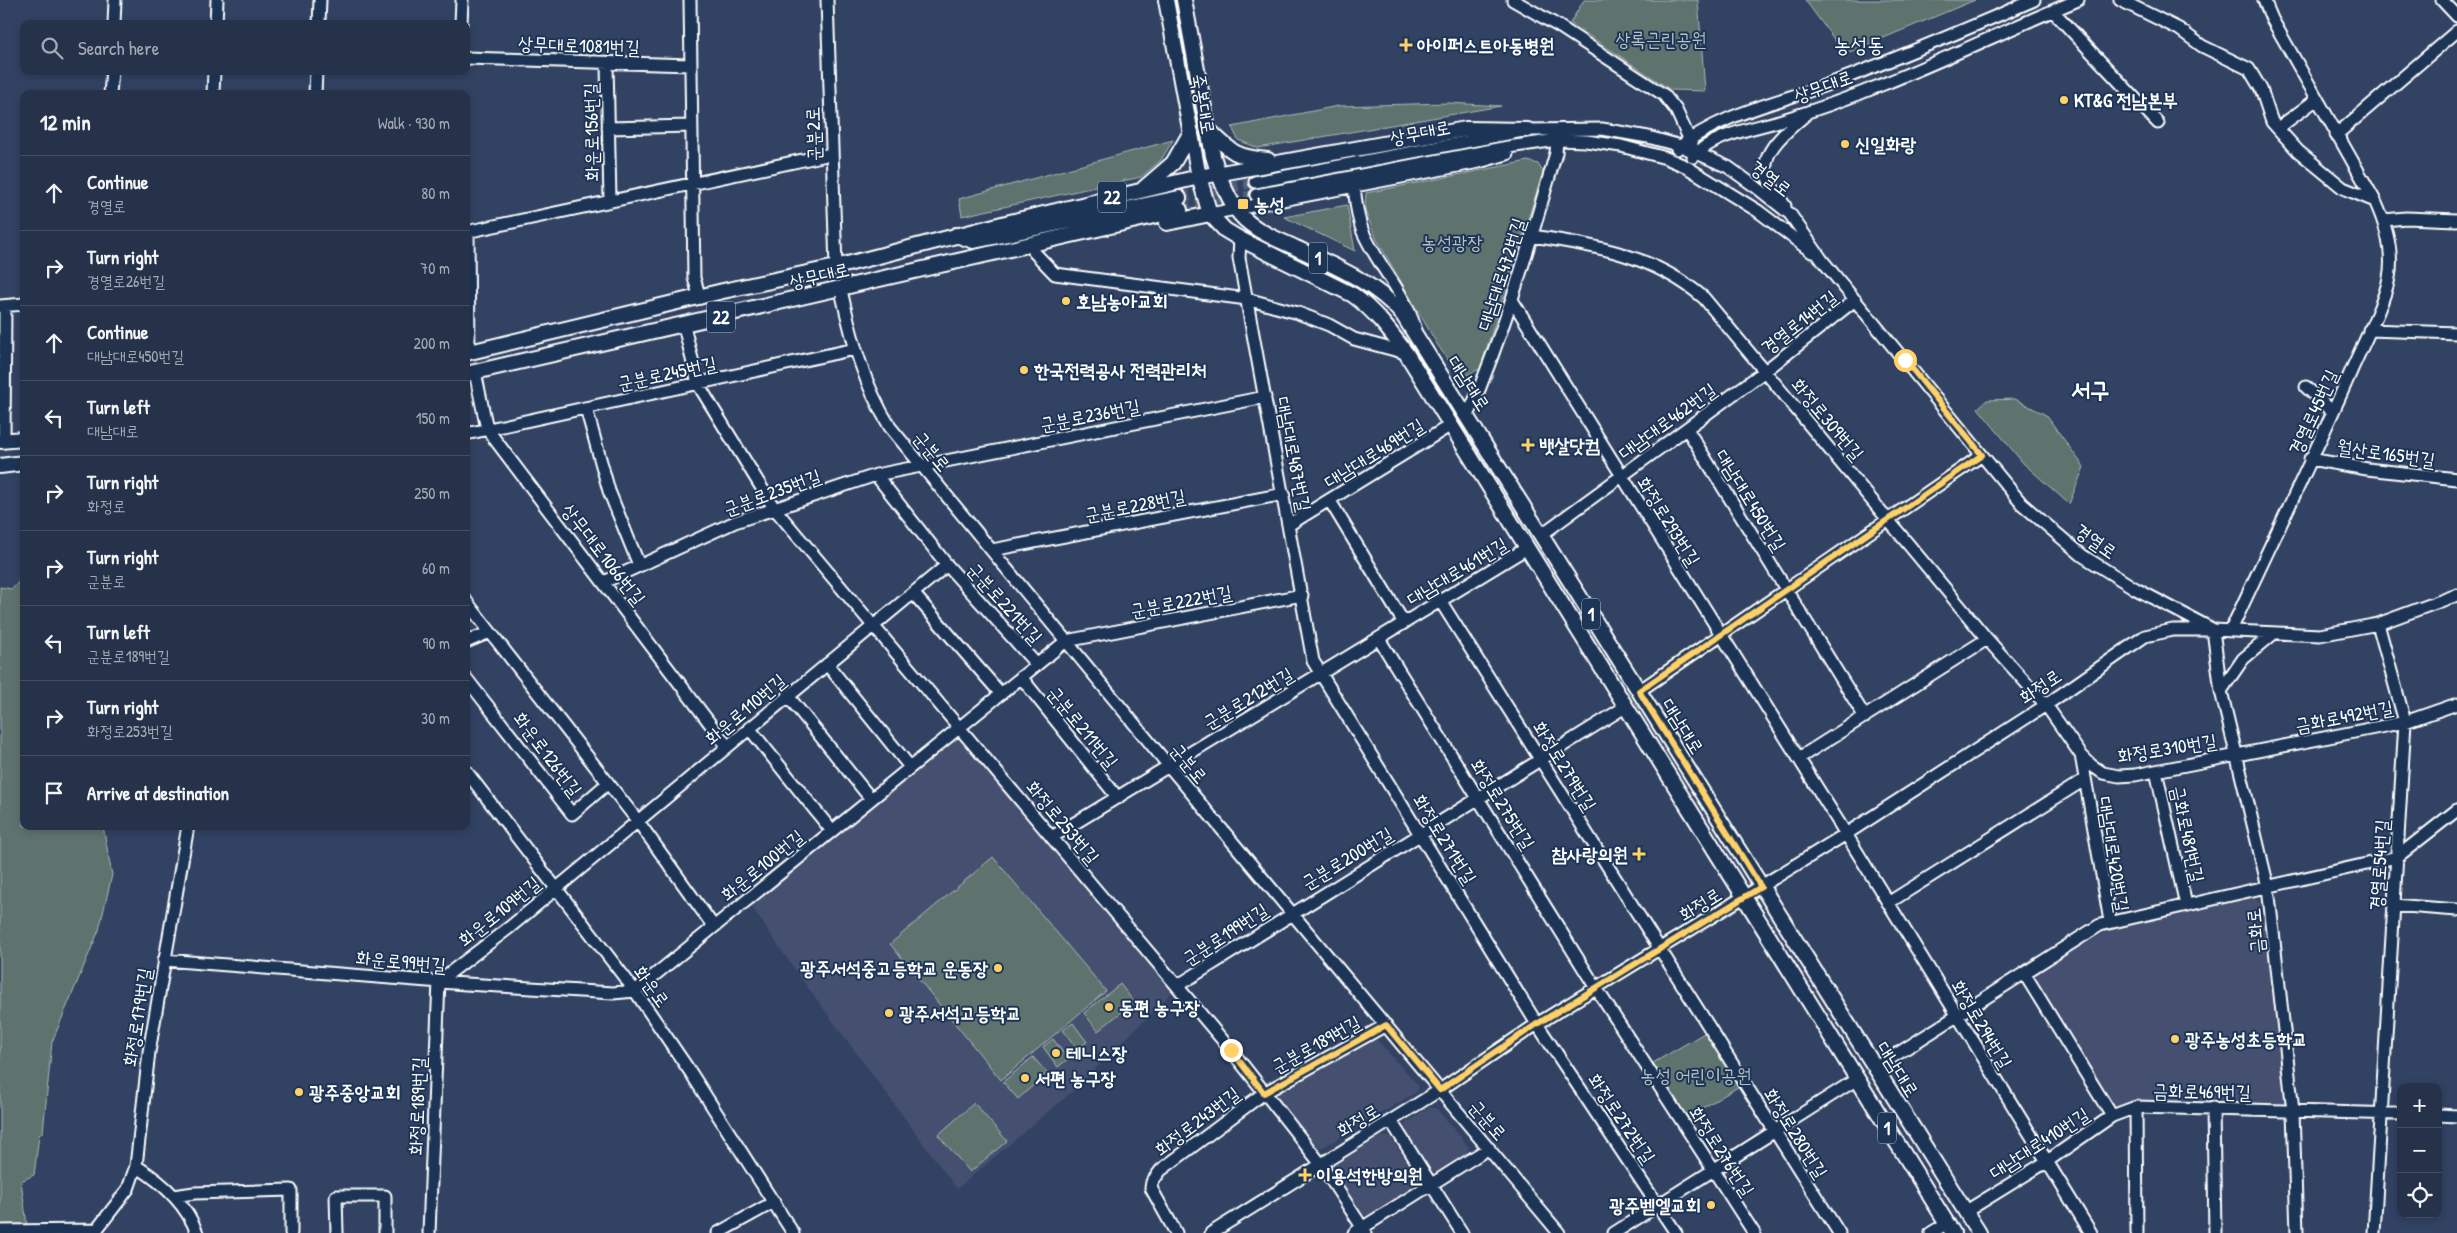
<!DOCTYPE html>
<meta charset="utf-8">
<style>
body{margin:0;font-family:"Patrick Hand","Poor Story",sans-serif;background:#323e54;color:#f1f3f6}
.controls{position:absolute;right:15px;bottom:15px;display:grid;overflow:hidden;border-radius:10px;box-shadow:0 2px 8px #0003}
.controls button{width:45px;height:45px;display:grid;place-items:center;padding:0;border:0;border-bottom:1px solid #424d62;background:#26324a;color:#f1f3f6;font:25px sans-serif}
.stop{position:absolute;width:15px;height:15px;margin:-11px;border:4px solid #ffd166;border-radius:50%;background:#fff}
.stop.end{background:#ffd166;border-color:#fff;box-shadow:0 1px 5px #0008}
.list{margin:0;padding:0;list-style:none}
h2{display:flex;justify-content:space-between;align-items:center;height:65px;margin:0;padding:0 20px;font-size:21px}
h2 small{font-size:16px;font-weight:400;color:#a4aab5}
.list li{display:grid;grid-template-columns:32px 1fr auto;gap:15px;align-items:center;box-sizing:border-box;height:75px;padding:0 20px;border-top:1px solid #424d62}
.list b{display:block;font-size:19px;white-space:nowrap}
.list p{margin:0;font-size:16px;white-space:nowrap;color:#a4aab5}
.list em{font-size:16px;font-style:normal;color:#a4aab5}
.icon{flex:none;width:28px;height:28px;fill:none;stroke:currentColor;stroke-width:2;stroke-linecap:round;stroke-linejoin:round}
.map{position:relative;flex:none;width:2457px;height:1233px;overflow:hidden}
.search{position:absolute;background:#26324a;box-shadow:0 2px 8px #0003;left:20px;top:20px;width:450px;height:55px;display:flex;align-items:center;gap:12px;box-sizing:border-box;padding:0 18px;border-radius:10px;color:#a4aab5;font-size:19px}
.panel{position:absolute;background:#26324a;box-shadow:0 2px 8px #0003;left:20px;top:90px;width:450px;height:740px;border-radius:10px}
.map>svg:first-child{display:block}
</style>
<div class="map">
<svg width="2457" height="1233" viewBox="0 0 2457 1233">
<rect width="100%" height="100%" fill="#324263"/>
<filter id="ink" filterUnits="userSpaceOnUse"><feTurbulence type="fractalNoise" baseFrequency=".02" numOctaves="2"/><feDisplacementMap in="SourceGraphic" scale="10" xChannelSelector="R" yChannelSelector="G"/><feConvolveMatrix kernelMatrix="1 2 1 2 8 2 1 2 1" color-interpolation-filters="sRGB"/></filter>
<g filter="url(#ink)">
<path fill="#444f6f" d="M960,726L1177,986L1152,1013L1074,1090L957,1189L797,973L747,900Z
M2255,897L2262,906L2286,1104L2169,1101L2134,1103L2114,1110L2034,977L2080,946L2119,925Z
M1370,1040H1377L1419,1086L1417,1092L1324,1147H1316L1277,1101L1278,1094Z
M1429,1107L1437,1109L1469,1147L1467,1154L1436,1172L1427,1171L1403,1130L1406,1123Z
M1381,1136L1391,1137L1417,1179L1415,1187L1368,1216L1358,1213L1334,1174L1336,1164Z"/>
<path fill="#5e736e" stroke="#aeb9b6" d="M1584,0H1698L1705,91L1671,90L1570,23Z
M1805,0H1975L1845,54Z
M1449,103L1501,106L1258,148L1238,140L1232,127L1338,106Z
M1173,140L1161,160L1141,177L962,216L959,199Z
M1528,161L1538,164L1543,172L1480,369L1460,378L1437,344L1377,240L1365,211L1366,193Z
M1347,205L1355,251L1284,217Z
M2015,399L2046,415L2084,467L2069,504L2023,463L1978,408L1987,400Z
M24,576V826H103L112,875L99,930L52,1042L43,1132L39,1135L34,1175L21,1181L27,1225H0V587L12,589Z
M993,857L1106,991L1001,1080L890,944Z
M1120,984L1134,1002L1098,1031L1084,1013Z
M1073,1023L1087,1042L1077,1049L1063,1030Z
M1706,1032L1738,1087L1686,1118L1653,1063Z
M1053,1039L1068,1059L1058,1067L1043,1047Z
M1033,1057L1047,1073L1018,1099L1003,1082Z
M974,1103L1007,1141L970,1172L938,1135Z"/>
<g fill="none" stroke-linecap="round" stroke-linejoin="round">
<path stroke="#515e7a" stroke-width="11" stroke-dasharray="11 5.5" stroke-linecap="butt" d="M1179,198L1255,182
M1180,210L1256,195"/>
<g stroke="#fff" stroke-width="15">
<path id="minor" d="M690,0L694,278L700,298
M827,0L836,267
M1513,0L1560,27L1664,95L1676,110L1692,145
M2120,0L2179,29L2202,46L2249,69L2261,89L2272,122L2298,151L2343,188L2375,201C2386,225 2394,252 2389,278C2384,304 2363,344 2352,369C2314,457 2271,543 2231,630
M2264,0L2272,19L2375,201
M2442,0L2457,16
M2053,11L2158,123
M114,24L115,0
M216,24L217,0
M319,24L320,0
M461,24L462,0
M466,58L690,65
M607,64L610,200
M110,94L112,71
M213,94L214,71
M315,94L316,71
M608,128L691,126
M2278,128L2317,99
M2336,135L2457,31
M1677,149C1722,112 1783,102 1837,81C1903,56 1969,28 2034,0
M1693,157C1712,135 1752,129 1779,121C1882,91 1979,41 2078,0
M1255,182L1528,130L1602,129L1648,137L1681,146L1728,167L1756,187L1790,214L1822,260L2022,504L2083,556L2136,589L2212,629
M1354,187C1356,202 1357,218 1363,232C1378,266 1403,290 1415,327
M1256,195L1508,147L1557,140L1586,141L1621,146L1666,158L1685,166L1758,211L1812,252
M1785,206C1779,197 1770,186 1767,175C1759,151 1790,129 1805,115
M1210,214L1479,162L1507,154
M2384,220L2406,218L2457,220
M466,232L831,154
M468,232L469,352
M1532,236C1594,245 1654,255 1704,298L1987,639L2046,705L2081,755L2091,765L2103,773L2119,776L2135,775L2405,722L2457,704
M1240,239L1239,258L1313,661L1537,1024L1676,1233
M1034,252L1055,274L1247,299L1298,313L1329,325L1354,339L1406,353
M841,290C852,340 863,383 890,427L1169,766L1559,1233
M1512,300L1846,834L2091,1233
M0,306L24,304
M684,326L698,384L774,508L1231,1050L1320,1163L1366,1233
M2369,330L2457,333
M475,372L487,429L727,746
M2306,387L2333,412
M586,408L609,491L639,565
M1468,416C1505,331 1530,242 1556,153L1557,140
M1687,429L1865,717
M466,434L855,349
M4,441L5,306
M2310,459L2367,469L2457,479
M876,475L947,565L1037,665
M1330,501L1404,623
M1290,524L1451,425
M1541,535L1765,371L1855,300
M992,550L1284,494
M604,582L735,522L876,475L1265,397
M913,593L1001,694
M466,601L637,820L714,927
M1441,602L1839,1233
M2213,630L2221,691L2268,887L2293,1111L2297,1233
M1379,639L1596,988L1754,1233
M466,642L490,632
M827,664L910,767
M1021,677L1118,798
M466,678L572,814L608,783
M1639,691L1982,455
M2221,691L2243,659L2273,634
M788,696L871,799
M749,728L832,831
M2081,755L2110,921
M1799,758L1987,639
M466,771L635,991L691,1073L793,1233
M2156,771L2186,905
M188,826L149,1052L136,1166C162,1182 186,1203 197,1233
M1052,837L1527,548
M1888,903L2084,780
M2393,905L2457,910
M164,960L466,984L613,993L635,991L1066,641L1302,595
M2024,973L2112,1116
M1177,986L1625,707
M1875,1068L2100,925L2397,857L2457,810
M2136,1107L2137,1233
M2213,1108L2215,1233
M2438,1115L2457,1116
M1391,1121L1462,1233
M174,1196L194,1193L291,1190V1233
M1965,1212L2046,1162L2112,1116L2136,1107L2401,1114
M0,1231L97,1230
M94,1233L128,1189L136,1166
M337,1233L336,1196H385V1233
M429,1233L439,981L510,927L947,565
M718,1233L774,1202
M1176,1233L1151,1188L1152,1182L1161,1170L1264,1093L1386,1025
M1211,1233L1440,1090L1537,1024L1846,834L2046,705L2145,636L2173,630H2213L2320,635L2378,624L2457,595
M1354,1233L1489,1148
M1614,1233L1857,1079
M1931,1233L1947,1223
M2374,1233L2405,722L2378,624"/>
</g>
<g stroke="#fff" stroke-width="18">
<path id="major" d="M1166,0L1199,177L1210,214L1225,230L1240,239L1353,295C1375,311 1390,331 1406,353L1953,1233
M1184,0L1213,156C1218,174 1225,193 1236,209C1249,229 1275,238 1296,248C1333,265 1376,283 1403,315L1979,1233
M1207,128C1230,151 1234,157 1268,160
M1144,188L1173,163L1191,132
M1167,223L1210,214
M956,235L974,241L1179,198
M466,353L723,291L836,267L1006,223L1199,177L1466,129L1528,130
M466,374L1180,210
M0,441L24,439
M0,466L24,463"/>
</g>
<use href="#minor" stroke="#1d3557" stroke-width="11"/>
<use href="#major" stroke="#1d3557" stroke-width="14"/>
</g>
</g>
<g fill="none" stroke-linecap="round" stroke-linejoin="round" filter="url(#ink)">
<path stroke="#ffd166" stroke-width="6" d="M1231,1050L1264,1093L1386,1025L1440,1090L1537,1024L1761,887L1639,691L1982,455L1905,360"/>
</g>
<g fill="#ffd166" stroke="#1d3557" stroke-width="2">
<path d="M1403.5 37.5h5v5h5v5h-5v5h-5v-5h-5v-5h5z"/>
<circle cx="2064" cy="100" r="5"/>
<circle cx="1845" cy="144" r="5"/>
<rect x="1237" y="198" width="12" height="12" rx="2.5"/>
<circle cx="1066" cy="301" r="5"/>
<circle cx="1024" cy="370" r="5"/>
<path d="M1525.5 437.5h5v5h5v5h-5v5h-5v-5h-5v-5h5z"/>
<path d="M1636.5 846.5h5v5h5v5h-5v5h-5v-5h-5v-5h5z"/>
<circle cx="998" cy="968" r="5"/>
<circle cx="1109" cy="1007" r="5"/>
<circle cx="889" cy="1013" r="5"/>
<circle cx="2175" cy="1039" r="5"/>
<circle cx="1056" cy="1053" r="5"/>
<circle cx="1025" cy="1078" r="5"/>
<circle cx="299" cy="1092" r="5"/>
<path d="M1302.5 1167.5h5v5h5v5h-5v5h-5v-5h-5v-5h5z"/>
<circle cx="1711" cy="1205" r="5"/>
</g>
<g text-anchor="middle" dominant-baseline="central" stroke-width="4" stroke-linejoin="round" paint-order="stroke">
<g fill="#1d3557" stroke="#bbc2cd" stroke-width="1">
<rect x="1098" y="181.5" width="28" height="31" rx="4"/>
<rect x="1309" y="242.5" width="18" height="31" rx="4"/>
<rect x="707" y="301.5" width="28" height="31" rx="4"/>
<rect x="1582" y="598.5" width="18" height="31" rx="4"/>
<rect x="1878" y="1112.5" width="18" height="31" rx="4"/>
</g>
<g font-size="18" font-weight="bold" fill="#fff">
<text x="1112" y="197">22</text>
<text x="1318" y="258">1</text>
<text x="721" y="317">22</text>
<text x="1591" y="614">1</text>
<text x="1887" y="1128">1</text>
</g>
<g font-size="19" fill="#b7c0be" stroke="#1d3557">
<text x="1661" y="39">상록근린공원</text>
<text x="1452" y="242">농성광장</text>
<text x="1696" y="1075">농성 어린이공원</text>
</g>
<g font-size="19" fill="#fff" stroke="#1d3557">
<text transform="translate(579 45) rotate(2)">상무대로1081번길</text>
<text transform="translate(1823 86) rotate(-20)">상무대로</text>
<text transform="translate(1204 104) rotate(80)">죽봉대로</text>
<text transform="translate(591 132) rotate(-91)">화운로156번길</text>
<text transform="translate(1420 132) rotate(-11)">상무대로</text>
<text transform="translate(813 134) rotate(-92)">군분2로</text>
<text transform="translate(1771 178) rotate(37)">경열로</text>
<text transform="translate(1501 274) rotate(-72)">대남대로472번길</text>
<text transform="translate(819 275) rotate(-13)">상무대로</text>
<text transform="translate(1799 322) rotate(-38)">경열로14번길</text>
<text transform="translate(667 373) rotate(-12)">군분로245번길</text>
<text transform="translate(1469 383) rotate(57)">대남대로</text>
<text transform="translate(2313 412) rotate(-65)">경열로45번길</text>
<text transform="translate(1090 415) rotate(-11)">군분로236번길</text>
<text transform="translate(1828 419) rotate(50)">화정로309번길</text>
<text transform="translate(1667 421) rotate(-36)">대남대로462번길</text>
<text transform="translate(932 451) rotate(50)">군분로</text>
<text transform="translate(1374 453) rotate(-32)">대남대로469번길</text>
<text transform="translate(2386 453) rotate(8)">월산로165번길</text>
<text transform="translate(1294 454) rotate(79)">대남대로487번길</text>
<text transform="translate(772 492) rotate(-20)">군분로235번길</text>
<text transform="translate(1751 500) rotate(58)">대남대로450번길</text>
<text transform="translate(1135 505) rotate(-11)">군분로228번길</text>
<text transform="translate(1669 521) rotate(58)">화정로293번길</text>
<text transform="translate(2096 541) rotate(35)">경열로</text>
<text transform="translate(604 554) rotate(52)">상무대로1066번길</text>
<text transform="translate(1457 571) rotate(-31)">대남대로461번길</text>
<text transform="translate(1181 601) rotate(-11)">군분로222번길</text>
<text transform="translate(1005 603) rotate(48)">군분로221번길</text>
<text transform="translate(2040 686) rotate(-34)">화정로</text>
<text transform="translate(1248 698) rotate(-31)">군분로212번길</text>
<text transform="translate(745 709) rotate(-40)">화운로110번길</text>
<text transform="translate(2344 716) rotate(-11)">금화로492번길</text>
<text transform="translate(1683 726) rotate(58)">대남대로</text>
<text transform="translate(1083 727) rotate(51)">군분로211번길</text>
<text transform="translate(2167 748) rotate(-9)">화정로310번길</text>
<text transform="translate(548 754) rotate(53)">화운로126번길</text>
<text transform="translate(1189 763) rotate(50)">군분로</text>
<text transform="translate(1565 766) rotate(58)">화정로279번길</text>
<text transform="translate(1503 804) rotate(58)">화정로275번길</text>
<text transform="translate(1063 822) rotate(50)">화정로253번길</text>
<text transform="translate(2188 834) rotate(78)">금화로481번길</text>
<text transform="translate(1445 839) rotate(58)">화정로271번길</text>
<text transform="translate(2114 854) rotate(81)">대남대로420번길</text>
<text transform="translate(1347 858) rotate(-31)">군분로200번길</text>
<text transform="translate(762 865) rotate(-39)">화운로100번길</text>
<text transform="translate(2379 865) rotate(-86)">경열로54번길</text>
<text transform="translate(1700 904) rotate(-32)">화정로</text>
<text transform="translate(499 911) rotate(-39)">화운로109번길</text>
<text transform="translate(2255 931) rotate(-96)">금화로</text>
<text transform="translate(1225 934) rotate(-33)">군분로199번길</text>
<text transform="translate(401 961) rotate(5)">화운로99번길</text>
<text transform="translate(652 986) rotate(54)">화운로</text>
<text transform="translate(137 1017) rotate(-81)">화정로179번길</text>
<text transform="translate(1982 1024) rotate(59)">화정로294번길</text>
<text transform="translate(1316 1044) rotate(-29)">군분로189번길</text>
<text transform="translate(1898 1069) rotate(58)">대남대로</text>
<text transform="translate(2202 1091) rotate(1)">금화로469번길</text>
<text transform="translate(417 1106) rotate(-88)">화정로189번길</text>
<text transform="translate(1622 1118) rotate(56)">화정로272번길</text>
<text transform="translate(1358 1120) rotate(-31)">화정로</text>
<text transform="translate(1488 1120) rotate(49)">군분로</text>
<text transform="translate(1197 1121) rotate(-37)">화정로243번길</text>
<text transform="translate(1796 1133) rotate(58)">화정로280번길</text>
<text transform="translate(2039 1143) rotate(-33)">대남대로410번길</text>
<text transform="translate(1722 1151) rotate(57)">화정로276번길</text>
</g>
<g font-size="19" font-weight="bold" fill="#fff" stroke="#1d3557" text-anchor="start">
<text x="1417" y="45">아이퍼스트아동병원</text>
<text x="2074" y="100">KT&amp;G 전남본부</text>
<text x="1855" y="144">신일화랑</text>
<text x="1254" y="204">농성</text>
<text x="1076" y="301">호남농아교회</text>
<text x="1034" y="370">한국전력공사 전력관리처</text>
<text x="1539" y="445">뱃살닷컴</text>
<text x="1628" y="854" text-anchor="end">참사랑의원</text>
<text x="988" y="968" text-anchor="end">광주서석중고등학교 운동장</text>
<text x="1119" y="1007">동편 농구장</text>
<text x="899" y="1013">광주서석고등학교</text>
<text x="2185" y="1039">광주농성초등학교</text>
<text x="1066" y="1053">테니스장</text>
<text x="1035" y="1078">서편 농구장</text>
<text x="309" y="1092">광주중앙교회</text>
<text x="1316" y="1175">이용석한방의원</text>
<text x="1701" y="1205" text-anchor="end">광주벧엘교회</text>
</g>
<g font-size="21" fill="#fff" stroke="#1d3557">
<text x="1859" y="44">농성동</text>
</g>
<g font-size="24" font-weight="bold" fill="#fff" stroke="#1d3557">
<text x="2090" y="389">서구</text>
</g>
</g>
</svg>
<div class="controls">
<button>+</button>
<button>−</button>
<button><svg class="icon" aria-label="locate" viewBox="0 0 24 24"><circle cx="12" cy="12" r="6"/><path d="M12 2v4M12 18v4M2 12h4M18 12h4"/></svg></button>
</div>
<div class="stop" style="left:1905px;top:360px"></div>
<div class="stop end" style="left:1231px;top:1050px"></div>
<div class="search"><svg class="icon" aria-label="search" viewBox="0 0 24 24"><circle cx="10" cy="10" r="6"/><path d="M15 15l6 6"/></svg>Search here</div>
<section class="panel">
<h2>12 min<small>Walk · 930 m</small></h2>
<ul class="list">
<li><svg class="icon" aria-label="ahead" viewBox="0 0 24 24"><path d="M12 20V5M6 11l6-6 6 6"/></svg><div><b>Continue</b><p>경열로</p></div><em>80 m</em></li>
<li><svg class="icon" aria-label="right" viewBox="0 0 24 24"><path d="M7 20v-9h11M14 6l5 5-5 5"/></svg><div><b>Turn right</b><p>경열로26번길</p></div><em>70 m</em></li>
<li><svg class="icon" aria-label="ahead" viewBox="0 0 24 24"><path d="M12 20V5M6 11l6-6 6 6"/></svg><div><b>Continue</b><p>대남대로450번길</p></div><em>200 m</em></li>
<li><svg class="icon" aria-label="left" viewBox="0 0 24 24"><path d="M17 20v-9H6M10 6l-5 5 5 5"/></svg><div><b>Turn left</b><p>대남대로</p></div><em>150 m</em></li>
<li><svg class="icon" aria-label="right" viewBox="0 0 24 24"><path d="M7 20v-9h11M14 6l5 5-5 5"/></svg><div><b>Turn right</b><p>화정로</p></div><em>250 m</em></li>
<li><svg class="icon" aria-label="right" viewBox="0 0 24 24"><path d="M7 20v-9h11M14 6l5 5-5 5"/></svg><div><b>Turn right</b><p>군분로</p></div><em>60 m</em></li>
<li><svg class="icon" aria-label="left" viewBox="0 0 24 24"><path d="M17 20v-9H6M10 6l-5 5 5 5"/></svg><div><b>Turn left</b><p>군분로189번길</p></div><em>90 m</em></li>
<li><svg class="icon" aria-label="right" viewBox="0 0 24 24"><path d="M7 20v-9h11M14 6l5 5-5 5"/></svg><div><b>Turn right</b><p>화정로253번길</p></div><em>30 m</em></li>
<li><svg class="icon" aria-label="arrive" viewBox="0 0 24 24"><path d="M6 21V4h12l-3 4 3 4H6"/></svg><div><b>Arrive at destination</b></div></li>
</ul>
</section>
</div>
